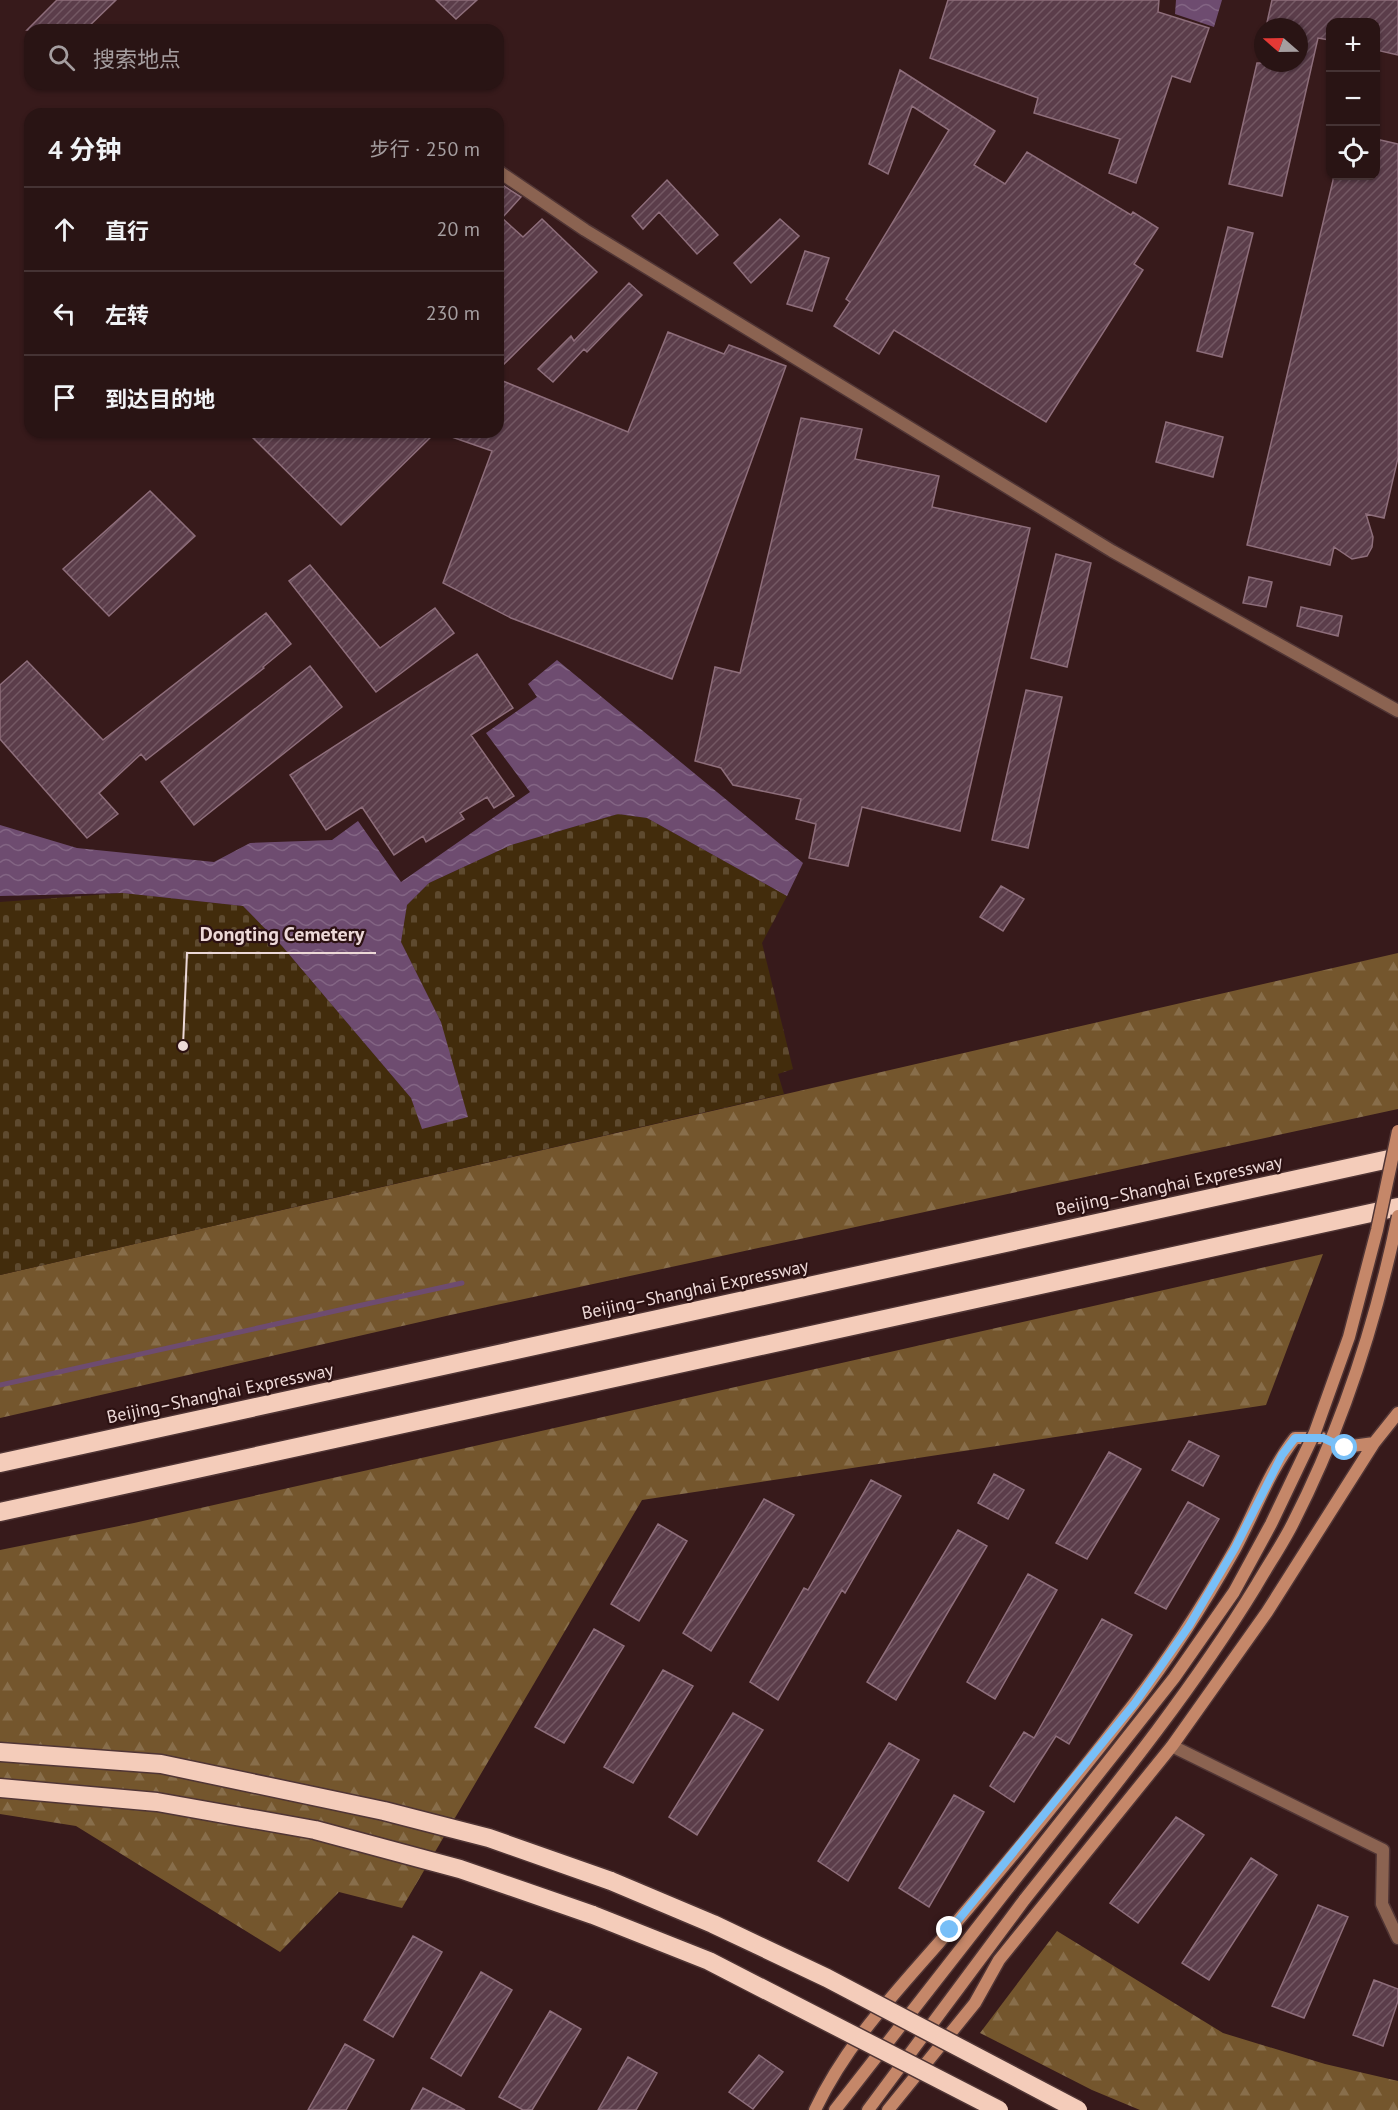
<!DOCTYPE html>
<html lang="zh">
<meta charset="utf-8">
<style>
body{margin:0;font-family:"PT Sans","Noto Sans SC",sans-serif;background:#311d1d;color:#f1f3f6}
.controls{position:absolute;right:18px;top:18px;display:grid;overflow:hidden;border-radius:12px;box-shadow:0 2px 4px #0004}
.controls button{width:54px;height:54px;display:grid;place-items:center;padding:0;border:0;border-bottom:2px solid #453334;background:#291414;color:#f1f3f6;font:30px sans-serif}
.compass{position:absolute;left:1254px;top:18px;width:54px;height:54px;border-radius:50%;background:#291414;box-shadow:0 2px 4px #0004;rotate:290deg}
.stop{position:absolute;width:18px;height:18px;margin:-14px;border:4px solid #78bff7;border-radius:50%;background:#fff}
.stop.end{background:#78bff7;border-color:#fff;box-shadow:0 2px 6px #0008}
.list{margin:0;padding:0;list-style:none}
h2{display:flex;justify-content:space-between;align-items:center;height:78px;margin:0;padding:0 24px;font-size:26px}
h2 small{font-size:20px;font-weight:400;color:#a59ea0}
.list li{display:grid;grid-template-columns:39px 1fr auto;gap:18px;align-items:center;box-sizing:border-box;height:84px;padding:0 24px;border-top:2px solid #453334}
.list b{display:block;font-size:22px;white-space:nowrap}
.list em{font-size:20px;font-style:normal;color:#a59ea0}
.icon{flex:none;width:33px;height:33px;fill:none;stroke:currentColor;stroke-width:2;stroke-linecap:round;stroke-linejoin:round}
.map{position:relative;flex:none;width:1398px;height:2110px;overflow:hidden}
.search{position:absolute;background:#291414;box-shadow:0 2px 4px #0004;left:24px;top:24px;width:480px;height:66px;display:flex;align-items:center;gap:15px;box-sizing:border-box;padding:0 21px;border-radius:18px;color:#a59ea0;font-size:22px}
.panel{position:absolute;background:#291414;box-shadow:0 2px 4px #0004;left:24px;top:108px;width:480px;height:330px;border-radius:18px}
.map>svg:first-child{display:block}
</style>
<div class="map">
<svg width="1398" height="2110" viewBox="0 0 1398 2110">
<defs>
<pattern id="forest-firs" width="22" height="20" patternUnits="userSpaceOnUse" patternTransform="scale(1.5)"><rect width="22" height="20" fill="#74562d"/><path d="M5 1l3.5 6h-7zM16 11l3.5 6h-7z" fill="#886e4b"/></pattern>
<pattern id="cemetery-stones" width="16" height="16" patternUnits="userSpaceOnUse" patternTransform="scale(1.5)"><rect width="16" height="16" fill="#422c0c"/><path d="M2 7V4a2 2 0 0 1 4 0v3zM10 15v-3a2 2 0 0 1 4 0v3z" fill="#5e4a2f"/></pattern>
<pattern id="water-waves" width="16" height="10" patternUnits="userSpaceOnUse" patternTransform="scale(1.5)"><rect width="16" height="10" fill="#6e4c70"/><path d="M0 5q4-4 8 0t8 0" fill="none" stroke="#836584"/></pattern>
<pattern id="building-hatch" width="6" height="6" patternUnits="userSpaceOnUse" patternTransform="scale(1.5)"><rect width="6" height="6" fill="#5b3d4a"/><path d="M-1 1l2-2M0 6l6-6M5 7l2-2" fill="none" stroke="#735863"/></pattern>
</defs>
<rect width="100%" height="100%" fill="#371a1b"/>
<path fill="url(#forest-firs)" d="M1398,953V1109L446,1316L0,1418V1275Z
M1323,1254L1266,1405L642,1500L402,1908L339,1892L280,1952L76,1826L0,1814V1550L134,1523Z
M1057,1931L1223,2033L1325,2064L1398,2081V2110H1140L1092,2090L980,2033Z"/>
<path fill="url(#cemetery-stones)" d="M618,814L647,818L787,896L762,943L793,1069L778,1074L784,1094L0,1275V902L123,893L243,906L282,946L411,1098L423,1129L441,1022L401,942L407,905L429,883L511,845Z"/>
<path fill="url(#water-waves)" d="M1176,0H1222L1214,27L1175,14Z
M557,660L803,863L787,896L647,818L618,814L511,845L429,883L407,905L401,942L441,1022L468,1117L422,1129L411,1098L282,946L243,906L123,893L0,896V825L77,848L214,862L250,843L332,840L358,821L401,882L530,792L486,733L537,697L528,684Z"/>
<g fill="none" stroke-linecap="round" stroke-linejoin="round">
<path stroke="#6e4c70" stroke-width="5" d="M0,1385L462,1283"/>
</g>
<path fill="url(#building-hatch)" stroke="#8e6e7b" stroke-width="1.5" d="M57,0H116L85,30H27Z
M436,0H477L456,19Z
M948,0H1159L1158,12L1209,28L1190,82L1172,76L1136,183L1109,173L1120,139L1034,113L1038,98L930,58Z
M1272,0H1398V55L1376,50V22H1330V40L1318,38L1282,196L1229,184L1257,63H1299V27H1266Z
M900,70L995,131L974,165L1005,184L1027,152L1131,215L1133,212L1158,228L1134,264L1143,270L1046,422L894,330L879,354L834,326L850,302L846,299L949,130L912,106L888,174L869,164Z
M1376,139L1398,144V458L1384,518L1366,514L1373,537L1372,547L1367,556L1352,559L1334,547L1330,565L1247,545L1334,176H1376Z
M667,180L718,235L697,254L659,212L643,229L632,216Z
M498,182L521,197L502,218L523,237L542,219L597,272L498,370Z
M780,219L799,236L751,283L734,263Z
M1228,227L1253,233L1222,357L1197,351Z
M805,251L829,258L812,311L787,304Z
M629,283L642,295L587,352L584,349L553,382L538,369L571,336L574,341Z
M668,332L724,354L729,345L786,366L672,679L511,618L443,583L492,451L443,434V432H498V379L628,432Z
M801,418L862,429L855,459L939,476L932,507L1030,528L960,831L862,807L848,866L809,858L816,824L796,819L801,799L733,785L721,768L695,761L715,667L740,673Z
M1166,422L1223,437L1213,477L1156,462Z
M247,432H436L341,525Z
M150,491L195,536L109,616L63,569Z
M1056,554L1091,563L1067,667L1031,658Z
M310,565L380,648L435,608L454,633L376,692L289,581Z
M1249,577L1272,582L1266,607L1243,603Z
M1301,607L1342,616L1338,636L1297,626Z
M266,613L291,644L263,667L264,668L146,760L141,754L99,793L118,814L87,838L0,739V685L27,661L103,740Z
M477,654L513,708L471,735L514,796L494,808L487,797L460,813L464,819L426,842L423,836L394,855L362,807L326,830L290,775Z
M310,666L342,707L194,825L161,782Z
M1026,690L1062,697L1028,848L992,840Z
M1001,886L1024,899L1003,931L980,917Z
M1189,1441L1219,1456L1203,1486L1172,1470Z
M1109,1452L1141,1469L1087,1559L1056,1543Z
M994,1474L1024,1490L1008,1519L978,1503Z
M871,1480L901,1496L845,1593L842,1590L778,1700L750,1682L804,1588L808,1590Z
M764,1499L794,1515L711,1651L683,1633Z
M1188,1502L1219,1519L1166,1609L1135,1593Z
M658,1524L687,1541L639,1621L611,1604Z
M958,1530L987,1546L896,1700L867,1682Z
M1028,1574L1057,1590L995,1699L967,1682Z
M1102,1619L1132,1635L1069,1744L1056,1736L1014,1802L990,1786L1024,1732L1034,1738Z
M594,1629L624,1646L564,1743L535,1727Z
M663,1670L693,1686L633,1783L604,1767Z
M733,1713L763,1730L697,1835L669,1817Z
M889,1743L919,1760L848,1881L818,1861Z
M954,1795L984,1812L929,1907L899,1888Z
M1176,1817L1204,1835L1138,1923L1110,1903Z
M1251,1858L1277,1875L1209,1980L1182,1963Z
M1318,1905L1348,1917L1304,2018L1272,2006Z
M413,1936L442,1952L393,2037L364,2020Z
M481,1972L512,1990L461,2076L431,2058Z
M1374,1980L1398,1989V2001L1383,2046L1353,2035Z
M550,2011L581,2029L532,2110H523L499,2097Z
M345,2044L374,2060L346,2110H308Z
M759,2055L783,2072L753,2109L729,2092Z
M628,2057L657,2073L636,2110H598Z
M423,2088L465,2110H411Z"/>
<g fill="none" stroke-linecap="round" stroke-linejoin="round">
<g stroke="#503535" stroke-width="15">
<path id="street" d="M498,171L585,230L1112,551L1398,711
M1172,1746L1383,1850L1382,1904L1398,1938"/>
</g>
<g stroke="#503535" stroke-width="15">
<path id="secondary" d="M815,2110C848,2040 901,1987 950,1930C1013,1856 1074,1781 1133,1705C1171,1656 1205,1602 1235,1549C1255,1512 1269,1471 1295,1438H1322L1345,1447L1374,1443
M835,2110L1009,1887
M868,2110L1025,1899
M888,2110L975,2003L999,1960L1172,1746L1267,1612L1374,1443L1398,1413"/>
</g>
<g stroke="#503535" stroke-width="21">
<path id="highway" d="M0,1463L1398,1157
M0,1512L1398,1207
M0,1752L161,1764L384,1811L489,1838L611,1881
M0,1788L157,1802L315,1830L460,1869L593,1915"/>
</g>
<use href="#street" stroke="#8b6351" stroke-width="12"/>
<use href="#secondary" stroke="#c58769" stroke-width="12"/>
<use href="#highway" stroke="#f4ccba" stroke-width="18"/>
<g stroke="#503535" stroke-width="15" stroke-linecap="butt">
<path id="secondary-bridge" d="M1009,1887L1174,1678L1234,1592L1271,1524L1315,1432L1349,1337L1377,1230L1398,1131
M1025,1899C1106,1797 1188,1697 1256,1586C1268,1565 1282,1545 1293,1523C1342,1427 1376,1322 1398,1216"/>
</g>
<g stroke="#503535" stroke-width="21" stroke-linecap="butt">
<path id="highway-bridge" d="M611,1881L713,1924L827,1978L1078,2110
M593,1915L709,1961L999,2110"/>
</g>
<use href="#secondary-bridge" stroke="#c58769" stroke-width="12"/>
<use href="#highway-bridge" stroke="#f4ccba" stroke-width="18"/>
</g>
<g fill="none" stroke-linecap="round" stroke-linejoin="round">
<path stroke="#78bff7" stroke-width="8" d="M950,1930L1135,1703L1189,1626L1235,1548L1282,1455L1295,1438H1323L1345,1448"/>
</g>
<g text-anchor="middle" dominant-baseline="central" stroke-width="4.5" stroke-linejoin="round" paint-order="stroke">
<g font-size="18" fill="#edd9d8" stroke="#2c1112">
<text transform="translate(1169 1185) rotate(-12)">Beijing–Shanghai Expressway</text>
<text transform="translate(695 1289) rotate(-12)">Beijing–Shanghai Expressway</text>
<text transform="translate(220 1393) rotate(-12)">Beijing–Shanghai Expressway</text>
</g>
</g>
<path fill="none" stroke="#edd9d8" stroke-width="2" d="M183 1046L187 953H376"/>
<circle fill="#edd9d8" stroke="#2c1112" stroke-width="2" cx="183" cy="1046" r="6"/>
<g font-size="20" text-anchor="middle" font-weight="bold" fill="#edd9d8" stroke="#2c1112" stroke-width="4.5" stroke-linejoin="round" paint-order="stroke">
<text x="282" y="941">Dongting Cemetery</text>
</g>
</svg>
<div class="controls">
<button>+</button>
<button>−</button>
<button><svg class="icon" aria-label="locate" viewBox="0 0 24 24"><circle cx="12" cy="12" r="6"/><path d="M12 2v4M12 18v4M2 12h4M18 12h4"/></svg></button>
</div>
<svg class="compass" viewBox="-18 -18 36 36"><path d="M0-13l5 13h-10z" fill="#e53935"/><path d="M0 13l5-13h-10z" fill="#a59ea0"/></svg>
<div class="stop" style="left:1345px;top:1448px"></div>
<div class="stop end" style="left:950px;top:1930px"></div>
<div class="search"><svg class="icon" aria-label="search" viewBox="0 0 24 24"><circle cx="10" cy="10" r="6"/><path d="M15 15l6 6"/></svg>搜索地点</div>
<section class="panel">
<h2>4 分钟<small>步行 · 250 m</small></h2>
<ul class="list">
<li><svg class="icon" aria-label="ahead" viewBox="0 0 24 24"><path d="M12 20V5M6 11l6-6 6 6"/></svg><div><b>直行</b></div><em>20 m</em></li>
<li><svg class="icon" aria-label="left" viewBox="0 0 24 24"><path d="M17 20v-9H6M10 6l-5 5 5 5"/></svg><div><b>左转</b></div><em>230 m</em></li>
<li><svg class="icon" aria-label="arrive" viewBox="0 0 24 24"><path d="M6 21V4h12l-3 4 3 4H6"/></svg><div><b>到达目的地</b></div></li>
</ul>
</section>
</div>
